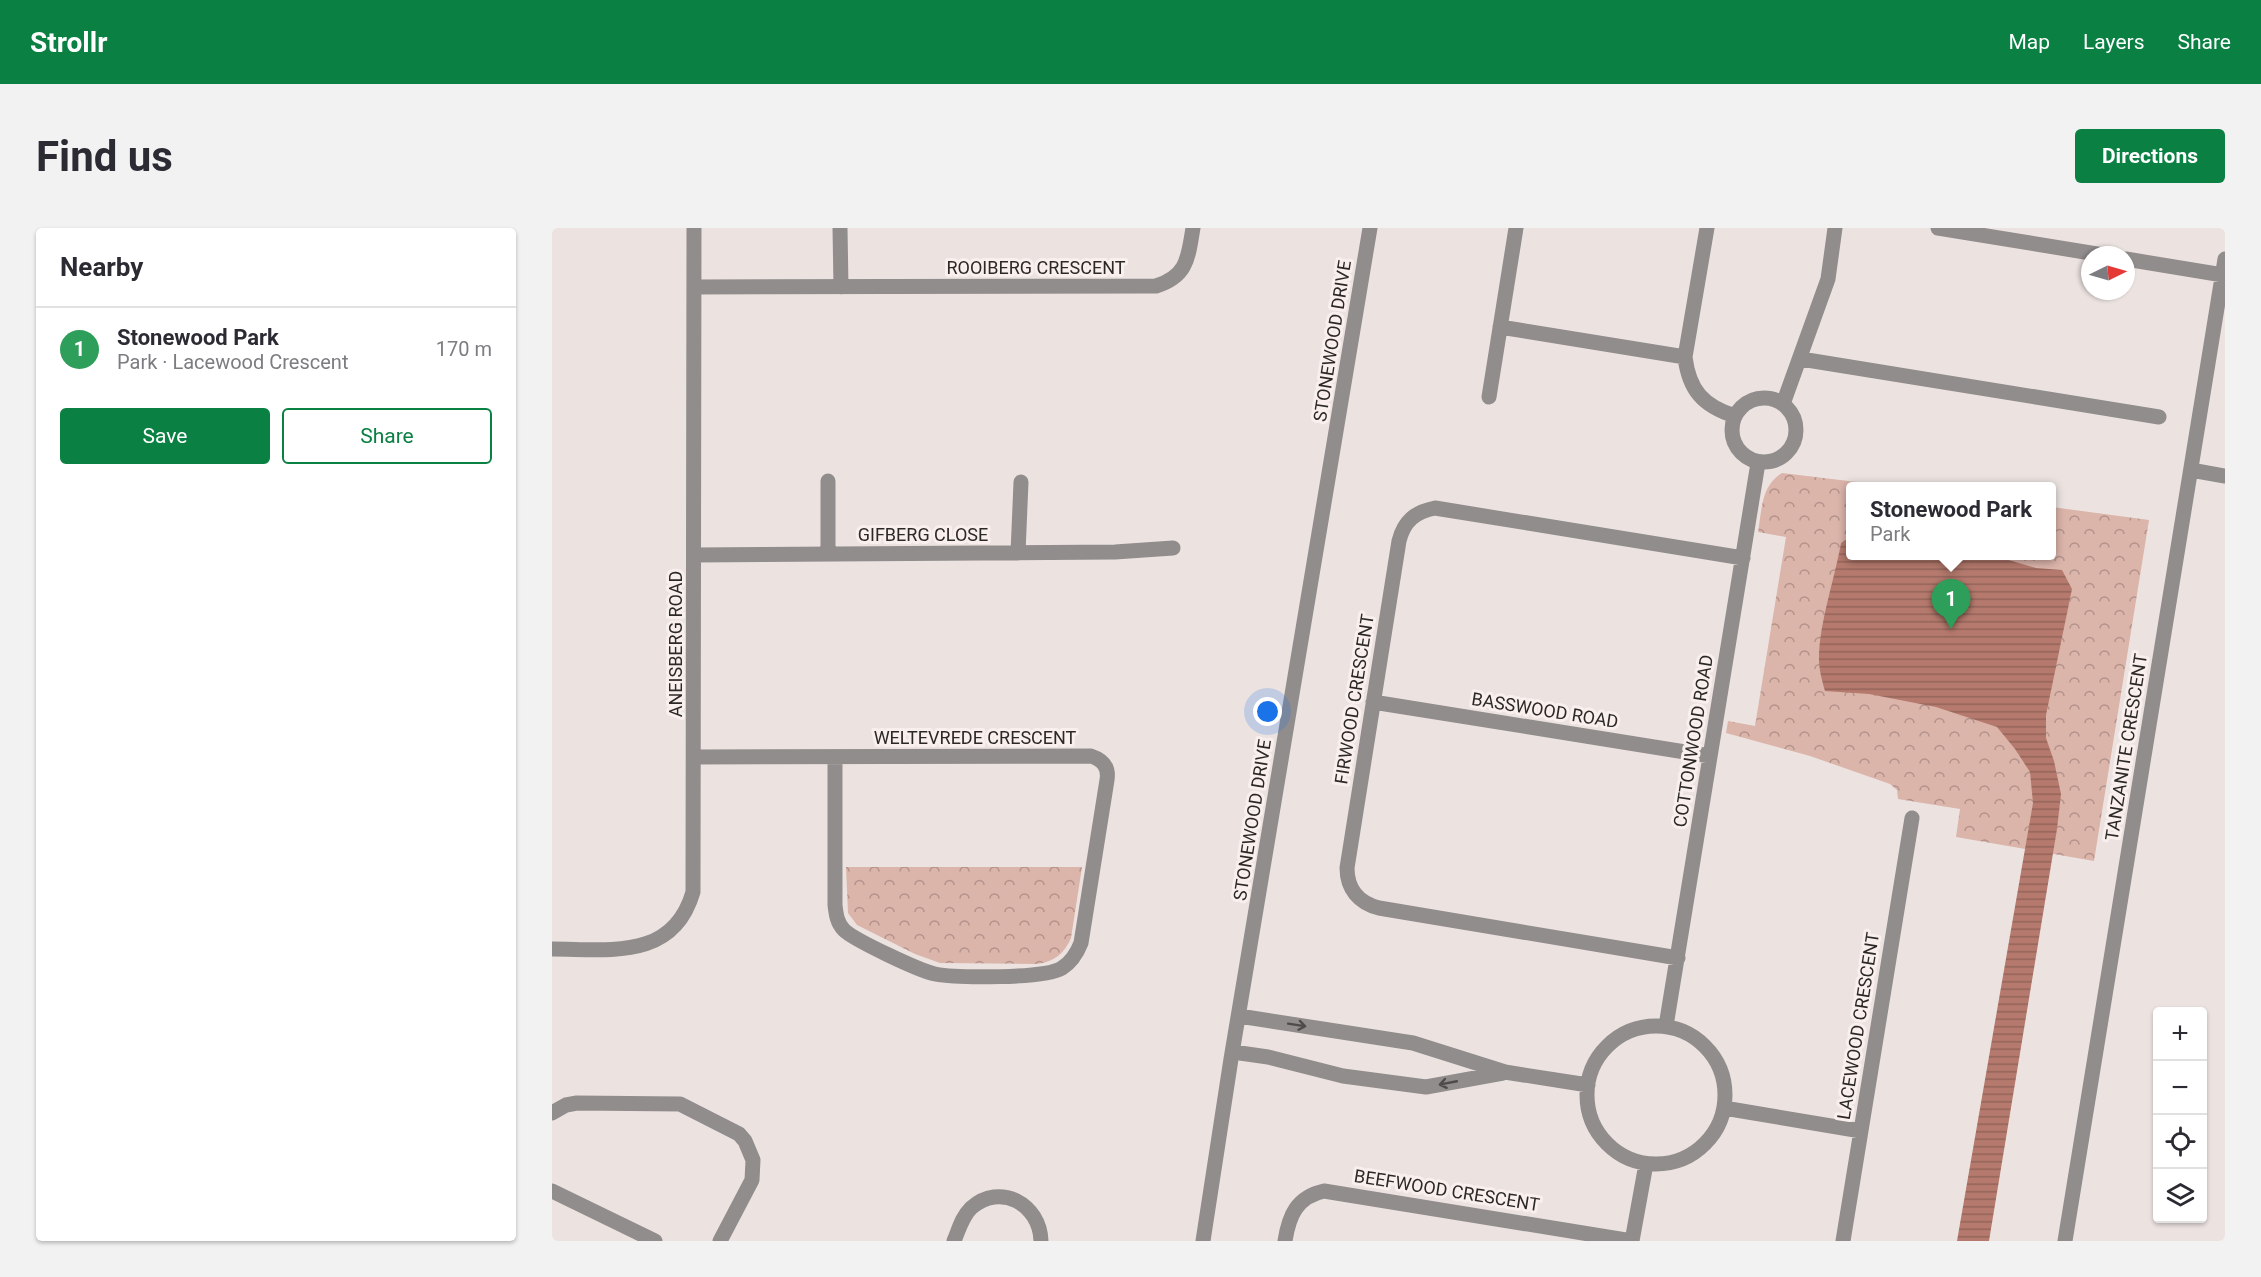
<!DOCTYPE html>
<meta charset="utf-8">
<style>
body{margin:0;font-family:Roboto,sans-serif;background:#f2f2f3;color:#2b2b33}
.controls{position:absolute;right:18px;bottom:18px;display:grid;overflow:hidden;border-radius:6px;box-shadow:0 2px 4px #0004}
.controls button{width:54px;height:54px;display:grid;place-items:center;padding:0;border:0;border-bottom:2px solid #e1e1e2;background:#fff;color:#2b2b33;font:30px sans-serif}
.compass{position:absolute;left:1529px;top:18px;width:54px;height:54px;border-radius:50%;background:#fff;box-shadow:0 2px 4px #0004;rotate:85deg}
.you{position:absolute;left:716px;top:484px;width:21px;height:21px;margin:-15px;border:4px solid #fff;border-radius:50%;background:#1a73e8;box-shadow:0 0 0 9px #1a73e833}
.badge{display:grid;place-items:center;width:39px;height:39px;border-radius:50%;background:#0b8043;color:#fff;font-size:20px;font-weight:700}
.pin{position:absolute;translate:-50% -50px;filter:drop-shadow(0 2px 3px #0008)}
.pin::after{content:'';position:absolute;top:32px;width:21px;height:18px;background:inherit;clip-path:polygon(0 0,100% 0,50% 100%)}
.popup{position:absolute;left:1294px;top:254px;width:210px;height:78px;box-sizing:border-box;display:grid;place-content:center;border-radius:6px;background:#fff;filter:drop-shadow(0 2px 4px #0005);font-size:20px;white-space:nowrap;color:#7c7c81}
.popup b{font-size:22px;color:#2b2b33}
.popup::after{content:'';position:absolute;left:50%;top:100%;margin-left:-12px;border:12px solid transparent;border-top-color:#fff}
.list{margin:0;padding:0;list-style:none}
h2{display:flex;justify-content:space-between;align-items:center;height:78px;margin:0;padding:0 24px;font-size:26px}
h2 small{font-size:20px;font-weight:400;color:#7c7c81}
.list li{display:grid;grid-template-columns:39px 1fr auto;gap:18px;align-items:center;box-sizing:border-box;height:84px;padding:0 24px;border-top:2px solid #e1e1e2}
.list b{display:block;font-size:22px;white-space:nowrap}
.list p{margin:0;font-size:20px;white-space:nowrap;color:#7c7c81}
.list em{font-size:20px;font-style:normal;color:#7c7c81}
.actions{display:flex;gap:12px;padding:18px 24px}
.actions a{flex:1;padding:14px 0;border:2px solid #0b8043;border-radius:6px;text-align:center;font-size:21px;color:#0b8043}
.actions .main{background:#0b8043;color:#fff}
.icon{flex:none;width:33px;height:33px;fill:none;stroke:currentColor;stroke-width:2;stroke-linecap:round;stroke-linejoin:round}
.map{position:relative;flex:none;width:1673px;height:1013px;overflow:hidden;border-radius:6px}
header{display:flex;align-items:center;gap:36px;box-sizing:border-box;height:84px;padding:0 30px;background:#0b8043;color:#fff}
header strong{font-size:28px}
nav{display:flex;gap:33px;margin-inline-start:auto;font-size:21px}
.intro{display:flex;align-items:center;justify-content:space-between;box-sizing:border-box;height:144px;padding:0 36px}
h1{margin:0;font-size:42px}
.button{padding:15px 27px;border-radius:6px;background:#0b8043;color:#fff;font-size:21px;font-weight:700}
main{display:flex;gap:36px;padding:0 36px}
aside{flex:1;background:#fff;border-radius:6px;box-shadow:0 2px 4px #0004}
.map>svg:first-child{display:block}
</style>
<header>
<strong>Strollr</strong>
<nav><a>Map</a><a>Layers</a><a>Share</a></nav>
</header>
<div class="intro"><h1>Find us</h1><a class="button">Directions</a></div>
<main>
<aside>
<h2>Nearby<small></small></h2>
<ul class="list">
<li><span class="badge" style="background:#2e9e5b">1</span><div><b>Stonewood Park</b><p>Park · Lacewood Crescent</p></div><em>170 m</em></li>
</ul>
<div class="actions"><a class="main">Save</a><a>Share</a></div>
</aside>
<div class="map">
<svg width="1673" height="1013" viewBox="0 0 1673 1013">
<defs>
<pattern id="park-crowns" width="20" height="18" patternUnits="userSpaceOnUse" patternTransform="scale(1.5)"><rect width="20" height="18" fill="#dbb4aa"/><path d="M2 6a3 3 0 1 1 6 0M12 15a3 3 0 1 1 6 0" fill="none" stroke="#b2928a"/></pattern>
<pattern id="water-rules" width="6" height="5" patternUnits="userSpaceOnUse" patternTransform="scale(1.5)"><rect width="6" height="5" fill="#b57a6d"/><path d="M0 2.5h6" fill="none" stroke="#93645a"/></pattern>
</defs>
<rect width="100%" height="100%" fill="#ece3e1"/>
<path fill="url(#park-crowns)" d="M1230,245L1338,258H1298V328H1500V279L1597,292L1542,633L1404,609L1408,581L1346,571L1345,562L1338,556L1258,528L1174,505L1176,493L1203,498L1234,309L1206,304C1210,281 1209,258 1230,245Z
M294,639H530L519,710C512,726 502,734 485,736L388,735L363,726L305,697L296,685Z"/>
<path fill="url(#water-rules)" d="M1298,309V328H1443L1484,340L1510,342L1520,361L1494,487V510L1502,533L1509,566L1505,601L1437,1013H1405L1481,575L1478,544L1463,521L1445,499L1384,479L1317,466L1273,463C1270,452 1267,442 1267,431C1267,395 1283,350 1289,315Z"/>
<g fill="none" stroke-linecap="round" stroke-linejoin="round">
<path stroke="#918d8d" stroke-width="15" d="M288,0L289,59
M1386,0L1551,27
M1574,31L1671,47
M142,59L604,58C636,48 636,29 641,0
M948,99L1133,129C1137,162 1151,178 1183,188
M1133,129L1155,0
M1249,131L1607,189
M937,169L964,0
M1180 202a32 32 0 1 1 64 0a32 32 0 1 1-64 0Z
M1231,176L1276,51L1283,0
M1639,242L1673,248
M276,253V326
M466,325L469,254
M142,327L563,324L621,320
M821,474L1158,528
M142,529L539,528C551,532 557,539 555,552L529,715C525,725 520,734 510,740C493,751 404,750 383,746C368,743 302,712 292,702C285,695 284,686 283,677V529
M0,721C57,721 121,733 141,664L142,0
M1126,730L827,680C807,675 795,661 795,640L847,313C852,293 863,284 883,280L1191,330
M687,788L861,815L953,844L1036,857
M1035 867a69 69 0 1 1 138 0a69 69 0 1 1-138 0Z
M1114,798L1206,235
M681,824L716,829L791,848L874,859L951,845
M1172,880L1309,903
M0,885L14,877L25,875L128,876L187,906L193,913L201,932L200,952L168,1013
M0,963L103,1013
M402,1013C407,1001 410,989 419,980C448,954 488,976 489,1013
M651,1013L679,831L818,0
M733,1013C737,987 745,969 772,963L1080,1013
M1080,1013L1094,936
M1291,1013L1360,590
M1513,1013L1673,31"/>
</g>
<defs><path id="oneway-shaft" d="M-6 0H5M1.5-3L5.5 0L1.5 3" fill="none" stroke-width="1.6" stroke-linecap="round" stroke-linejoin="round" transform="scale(1.5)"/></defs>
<g stroke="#4f4b4b">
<use href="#oneway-shaft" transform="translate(745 797) rotate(9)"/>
<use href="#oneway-shaft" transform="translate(896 855) rotate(169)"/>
</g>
<g text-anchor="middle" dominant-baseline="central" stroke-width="6" stroke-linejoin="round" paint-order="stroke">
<g font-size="18" fill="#2c2828" stroke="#f9f0ee">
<text x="484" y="39">ROOIBERG CRESCENT</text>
<text transform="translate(780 113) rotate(-81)">STONEWOOD DRIVE</text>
<text x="371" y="306">GIFBERG CLOSE</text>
<text transform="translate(123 416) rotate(-90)">ANEISBERG ROAD</text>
<text transform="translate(802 471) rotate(-81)">FIRWOOD CRESCENT</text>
<text transform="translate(993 482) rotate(9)">BASSWOOD ROAD</text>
<text x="423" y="509">WELTEVREDE CRESCENT</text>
<text transform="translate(1141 513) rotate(-81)">COTTONWOOD ROAD</text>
<text transform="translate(1574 519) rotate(-81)">TANZANITE CRESCENT</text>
<text transform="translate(700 592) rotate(-81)">STONEWOOD DRIVE</text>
<text transform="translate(1306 798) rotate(-81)">LACEWOOD CRESCENT</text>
<text transform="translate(895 962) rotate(9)">BEEFWOOD CRESCENT</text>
</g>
</g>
</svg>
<div class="controls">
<button>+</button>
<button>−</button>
<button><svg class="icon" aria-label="locate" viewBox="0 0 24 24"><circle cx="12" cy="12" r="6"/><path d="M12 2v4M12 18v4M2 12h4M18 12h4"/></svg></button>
<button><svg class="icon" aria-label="layers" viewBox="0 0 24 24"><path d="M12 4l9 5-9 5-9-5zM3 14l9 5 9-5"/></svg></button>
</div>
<svg class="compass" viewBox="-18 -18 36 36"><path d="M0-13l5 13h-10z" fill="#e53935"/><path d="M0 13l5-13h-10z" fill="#7c7c81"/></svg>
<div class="you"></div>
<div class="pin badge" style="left:1399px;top:401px;background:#2e9e5b">1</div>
<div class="popup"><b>Stonewood Park</b>Park</div>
</div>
</main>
